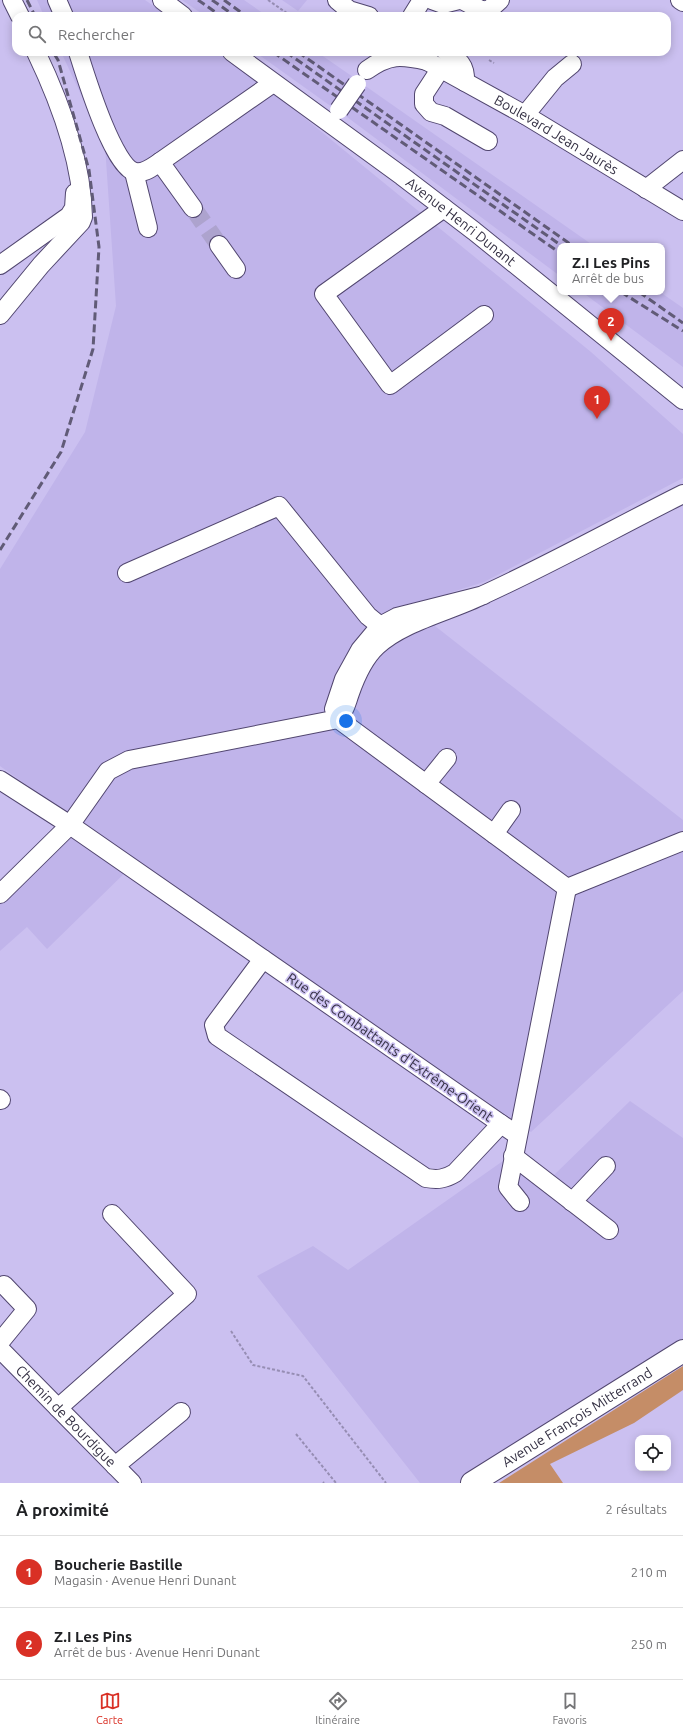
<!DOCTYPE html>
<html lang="fr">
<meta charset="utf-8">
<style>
body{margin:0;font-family:Ubuntu,sans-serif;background:#f2f2f2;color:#202124}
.controls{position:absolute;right:12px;bottom:12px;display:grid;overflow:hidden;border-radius:8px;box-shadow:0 2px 10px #0003}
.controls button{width:36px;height:36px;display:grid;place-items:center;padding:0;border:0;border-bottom:1px solid #e0e0e0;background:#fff;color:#202124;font:20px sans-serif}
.you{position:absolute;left:346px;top:721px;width:14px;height:14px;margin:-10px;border:3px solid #fff;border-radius:50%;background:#1a73e8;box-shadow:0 0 0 6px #1a73e833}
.badge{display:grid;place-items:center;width:26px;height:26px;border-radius:50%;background:#d93025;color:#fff;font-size:13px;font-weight:700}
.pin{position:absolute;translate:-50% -33px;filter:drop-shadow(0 1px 2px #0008)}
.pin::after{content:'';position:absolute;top:21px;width:14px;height:12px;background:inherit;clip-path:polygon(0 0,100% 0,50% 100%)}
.popup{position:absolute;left:557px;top:243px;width:108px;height:52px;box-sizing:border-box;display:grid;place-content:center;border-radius:8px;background:#fff;filter:drop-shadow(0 1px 3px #0005);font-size:13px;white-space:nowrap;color:#757577}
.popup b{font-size:15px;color:#202124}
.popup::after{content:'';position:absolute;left:50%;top:100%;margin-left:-8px;border:8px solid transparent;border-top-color:#fff}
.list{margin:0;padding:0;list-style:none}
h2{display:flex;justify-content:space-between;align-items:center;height:52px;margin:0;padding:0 16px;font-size:17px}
h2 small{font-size:13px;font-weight:400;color:#757577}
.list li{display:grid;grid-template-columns:26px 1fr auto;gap:12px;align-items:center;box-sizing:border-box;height:72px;padding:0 16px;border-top:1px solid #e0e0e0}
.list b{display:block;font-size:15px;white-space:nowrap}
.list p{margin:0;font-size:13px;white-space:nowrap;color:#757577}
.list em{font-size:13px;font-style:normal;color:#757577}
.icon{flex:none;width:22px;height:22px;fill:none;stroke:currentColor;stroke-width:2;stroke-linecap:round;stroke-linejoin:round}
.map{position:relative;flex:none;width:683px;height:1483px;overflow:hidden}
.search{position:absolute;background:#fff;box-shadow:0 2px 10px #0003;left:12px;right:12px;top:12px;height:44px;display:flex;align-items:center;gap:10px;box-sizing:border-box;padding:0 14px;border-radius:12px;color:#757577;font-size:15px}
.sheet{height:196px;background:#fff}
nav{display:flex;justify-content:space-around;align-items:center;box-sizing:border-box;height:56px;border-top:1px solid #e0e0e0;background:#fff;font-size:11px;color:#757577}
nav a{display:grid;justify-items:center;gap:2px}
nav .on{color:#d93025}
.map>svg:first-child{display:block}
</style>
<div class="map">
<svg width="683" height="1483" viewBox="0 0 683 1483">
<rect width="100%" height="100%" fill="#cbc0f0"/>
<path fill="#c0b4ea" d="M37,0H145L168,16H44Z
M182,0H244L267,16H205Z
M282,0H307L298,11Z
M61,52H217L274,93L591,352L683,434V478L484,582L449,593L435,626L683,820V991L531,1132L223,920L135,863L47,949L27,927L0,951V894L56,838L52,803L0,766V569L85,432L116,306L105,146Z
M255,52H317L353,77L332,107Z
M364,85L594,246H560V276L343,114Z
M582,292H660L683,308V367Z
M630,1101L683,1138V1350L472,1483H420L257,1276L313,1246L348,1270L517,1151L553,1176Z"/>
<path fill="#c58d67" d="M683,1366V1390L634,1423L550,1464L563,1483H499Z"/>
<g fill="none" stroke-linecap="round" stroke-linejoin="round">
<path stroke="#ada3ce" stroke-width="18" stroke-dasharray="18 9" stroke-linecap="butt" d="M193,208L219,245"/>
<g stroke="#51466f" stroke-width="20">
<g id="minor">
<path d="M12,0L20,16"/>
<path d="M57,0L64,16"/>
<path d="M162,0L183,16"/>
<path d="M337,0L349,10L369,16"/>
<path d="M432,0L443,4L459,0"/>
<path d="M462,0L483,11L490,9L500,0"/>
<path d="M680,0L683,2"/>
<path d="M412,16L422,0"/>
<path d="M78,52C85,74 113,167 135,172C144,174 152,167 160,162"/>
<path id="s1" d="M232,52L402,176L474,231L683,400"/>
<path id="s2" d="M416,52L427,61L525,115L683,211"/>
<path d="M446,52C459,60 466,65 465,82"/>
<path d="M441,68L424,94V104L431,112L445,116L488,141"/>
<path d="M367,70C389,54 401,55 427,61"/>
<path d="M525,115L555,78L572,64"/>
<path d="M134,172L148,228"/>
<path d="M646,189L683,160"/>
<path d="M193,208L160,162L273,83"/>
<path d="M444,208L324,294L390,385L484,315"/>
<path d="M219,245L236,269"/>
<path d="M0,265L69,216L74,208L75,193"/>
<path d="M0,315L41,265L81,222L83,217C82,161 60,102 36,52"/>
<path d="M127,573L279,506L368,616L389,633"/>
<path d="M484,595L397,617L380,626L360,650L344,679L334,709L338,719C346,709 346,704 350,693C356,676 364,658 377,646C402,622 451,611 483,595C551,564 617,527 683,494"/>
<path d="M0,780L70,825L0,894"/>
<path d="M426,784L447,758"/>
<path d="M494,834L511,810"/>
<path d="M567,888L683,841"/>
<path d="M263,959L214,1025L217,1036L426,1178C438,1180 445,1179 455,1173L501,1124"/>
<path d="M0,1099L1,1100"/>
<path d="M517,1135L70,825L108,771L129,760L338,719L567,888"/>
<path d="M513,1156L609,1230"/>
<path d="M520,1202L508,1187L567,888"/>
<path d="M572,1202L606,1166"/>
<path d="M0,1342L27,1309L4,1285"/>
<path id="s3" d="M0,1349L132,1483"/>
<path d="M58,1408L187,1294L112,1214"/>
<path d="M115,1466L181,1412"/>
</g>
</g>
<g stroke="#51466f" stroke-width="24">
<g id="major">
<path id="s4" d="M472,1483L683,1351"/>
</g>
</g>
<path stroke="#968db3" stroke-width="2" stroke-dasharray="3 2" stroke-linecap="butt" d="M268,0L291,16
M489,60L494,63
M231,1331L253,1365L303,1376L386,1483
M296,1434L336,1483
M323,1482L324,1483"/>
<use href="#minor" stroke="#fff" stroke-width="18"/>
<use href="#major" stroke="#fff" stroke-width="22"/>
<path stroke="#615b77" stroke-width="3" stroke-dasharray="8 4" stroke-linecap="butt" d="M27,0L35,16
M198,0L221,16
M212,0L235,16
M224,0L246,16
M273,52L560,253
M286,52L562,246
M298,52L573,246
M621,292L683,331
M639,292L683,323
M0,550L61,452L93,349L99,247L89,170L58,60L53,52"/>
<g stroke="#51466f" stroke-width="20" stroke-linecap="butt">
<path id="minor-bridge" d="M339,110L357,84"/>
</g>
<use href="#minor-bridge" stroke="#fff" stroke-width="18"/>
</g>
<g text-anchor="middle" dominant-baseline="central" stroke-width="3" stroke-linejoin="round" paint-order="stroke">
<g font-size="14" fill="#353144" stroke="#cbc0f0">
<text stroke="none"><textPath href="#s2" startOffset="163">Boulevard Jean Jaurès</textPath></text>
<text stroke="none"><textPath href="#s1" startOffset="285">Avenue Henri Dunant</textPath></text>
<text transform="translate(390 1047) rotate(35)">Rue des Combattants d'Extrême-Orient</text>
<text stroke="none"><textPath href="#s3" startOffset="94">Chemin de Bourdigue</textPath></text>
<text stroke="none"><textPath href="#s4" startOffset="124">Avenue François Mitterrand</textPath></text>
</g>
</g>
</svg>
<div class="controls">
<button><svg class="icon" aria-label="locate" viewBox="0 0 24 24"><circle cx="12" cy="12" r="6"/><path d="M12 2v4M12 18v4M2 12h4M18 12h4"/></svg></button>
</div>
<div class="you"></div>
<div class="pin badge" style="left:597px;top:419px">1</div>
<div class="pin badge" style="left:611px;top:341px">2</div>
<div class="popup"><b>Z.I Les Pins</b>Arrêt de bus</div>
<div class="search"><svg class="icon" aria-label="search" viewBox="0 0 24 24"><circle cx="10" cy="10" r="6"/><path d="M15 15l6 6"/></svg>Rechercher</div>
</div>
<section class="sheet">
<h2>À proximité<small>2 résultats</small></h2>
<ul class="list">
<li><span class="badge">1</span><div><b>Boucherie Bastille</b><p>Magasin · Avenue Henri Dunant</p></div><em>210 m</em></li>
<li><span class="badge">2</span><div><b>Z.I Les Pins</b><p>Arrêt de bus · Avenue Henri Dunant</p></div><em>250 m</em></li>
</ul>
</section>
<nav>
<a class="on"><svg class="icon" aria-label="map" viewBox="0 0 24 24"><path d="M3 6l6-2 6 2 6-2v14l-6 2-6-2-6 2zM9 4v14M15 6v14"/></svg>Carte</a>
<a><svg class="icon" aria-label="directions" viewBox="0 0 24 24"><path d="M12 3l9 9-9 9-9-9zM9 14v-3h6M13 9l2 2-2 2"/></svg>Itinéraire</a>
<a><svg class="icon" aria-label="saved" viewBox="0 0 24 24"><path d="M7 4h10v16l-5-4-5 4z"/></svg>Favoris</a>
</nav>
